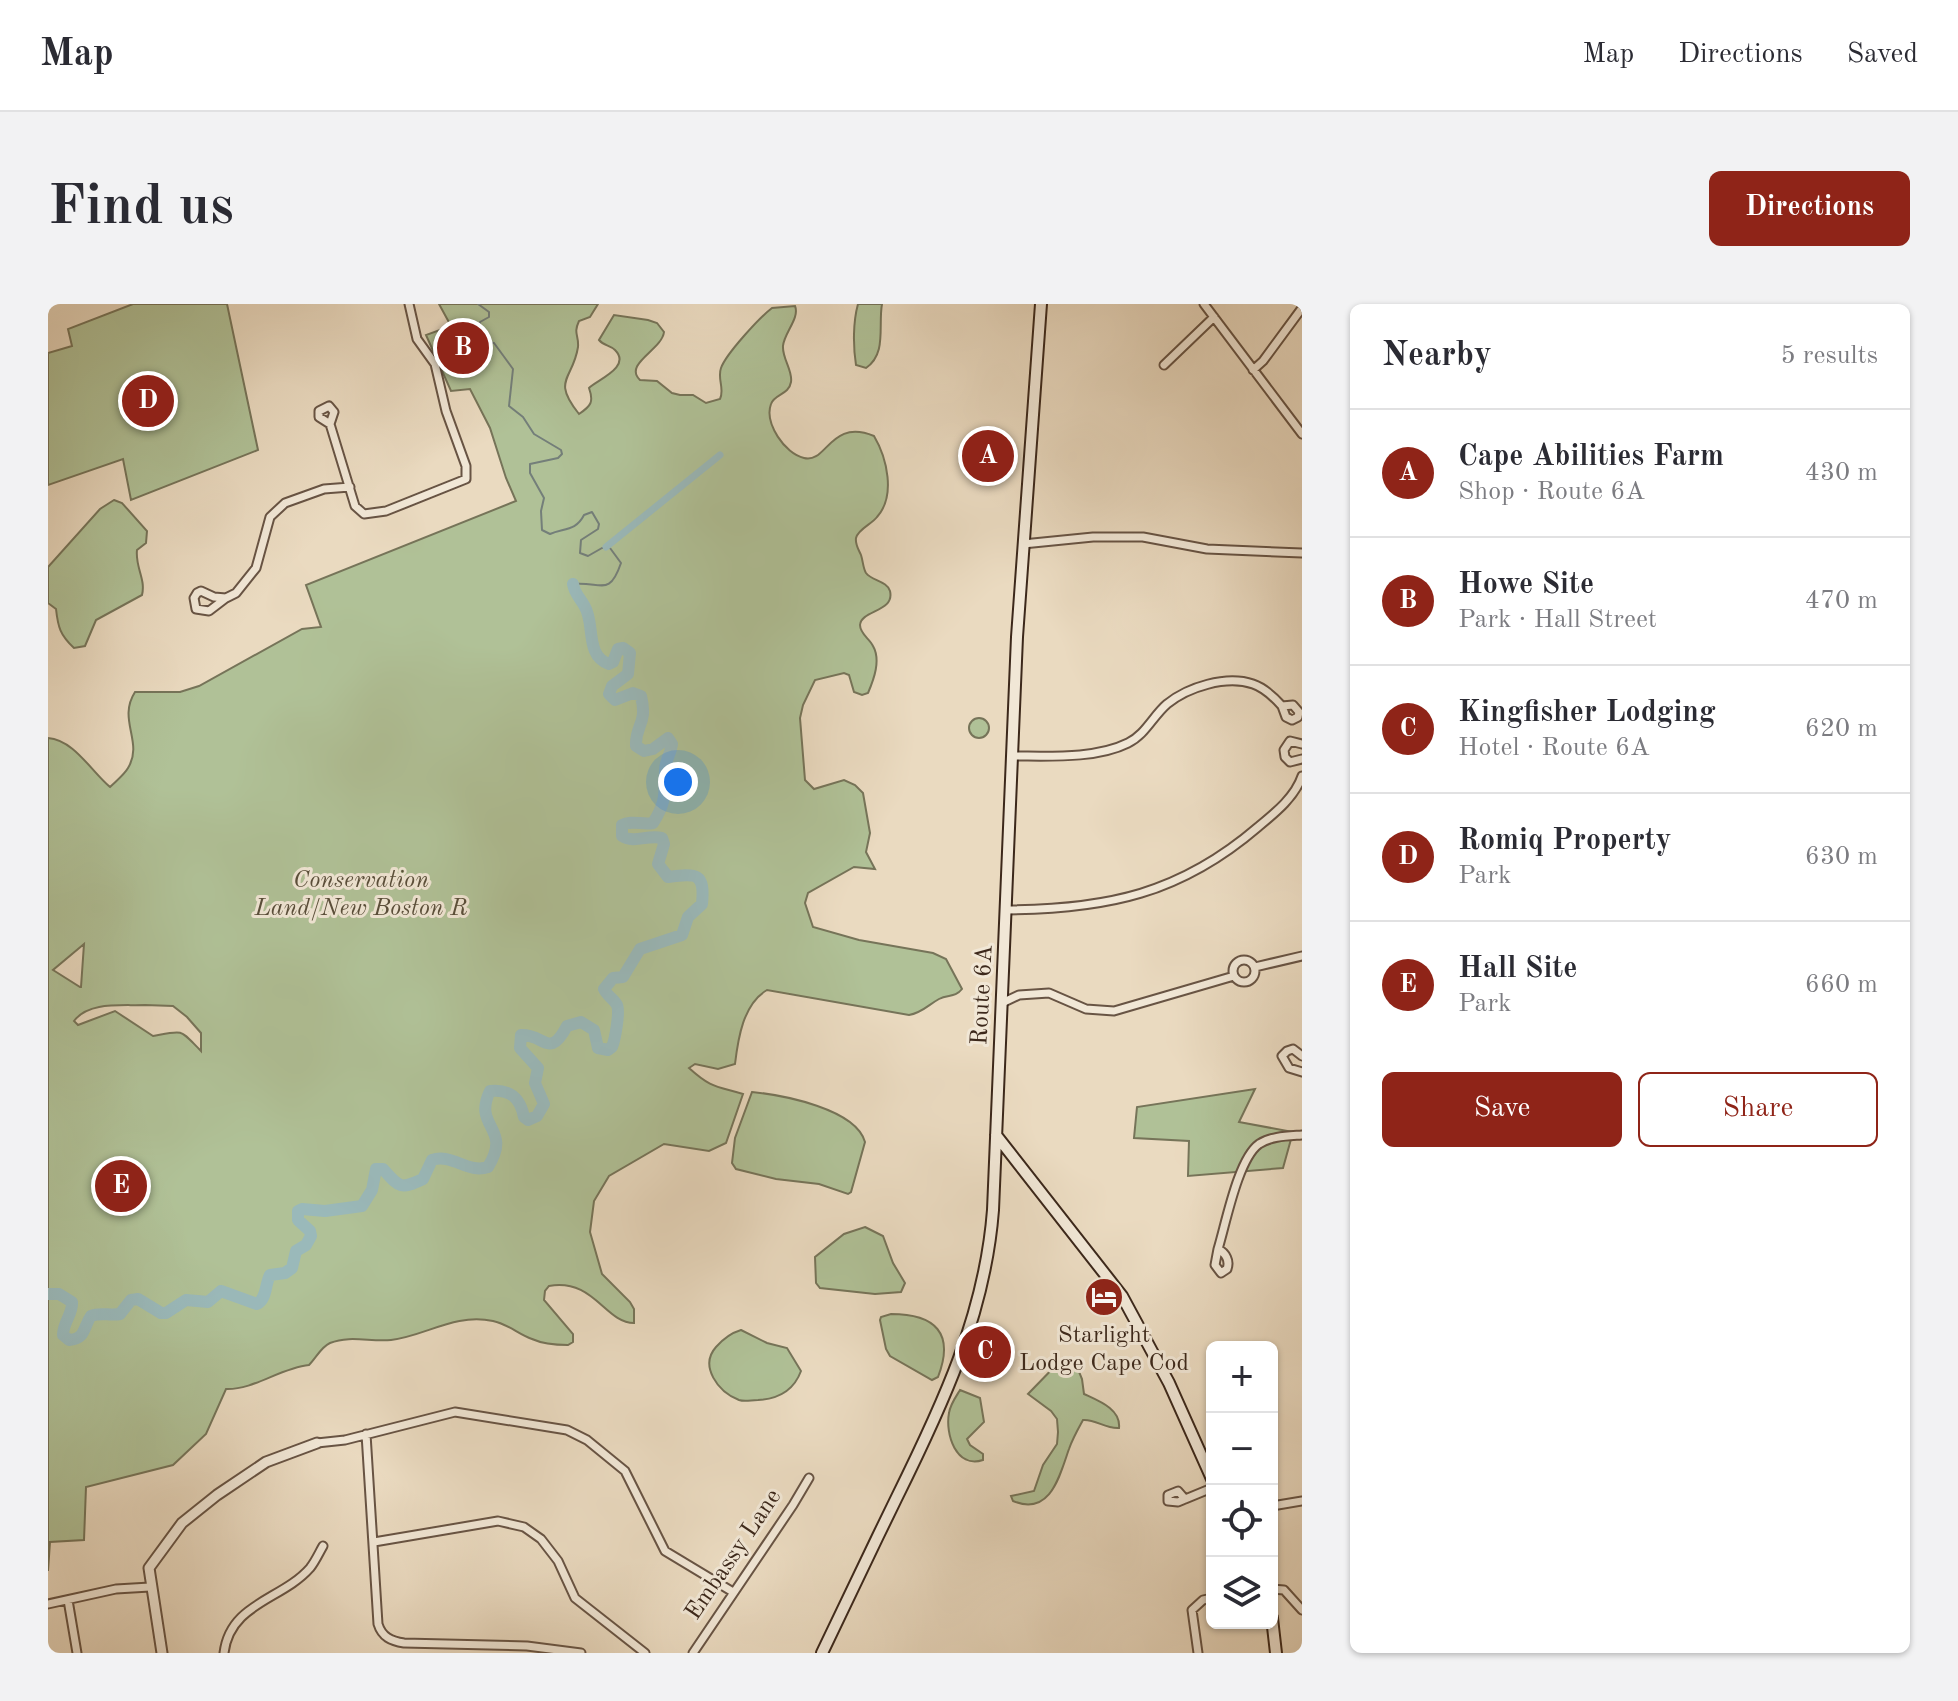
<!DOCTYPE html>
<meta charset="utf-8">
<style>
body{margin:0;font-family:"Old Standard TT",serif;background:#f2f2f3;color:#2b2b33}
.controls{position:absolute;right:24px;bottom:24px;display:grid;overflow:hidden;border-radius:12px;box-shadow:0 2px 6px #0004}
.controls button{width:72px;height:72px;display:grid;place-items:center;padding:0;border:0;border-bottom:2px solid #e1e1e2;background:#fff;color:#2b2b33;font:40px sans-serif}
.you{position:absolute;left:630px;top:478px;width:28px;height:28px;margin:-20px;border:6px solid #fff;border-radius:50%;background:#1a73e8;box-shadow:0 0 0 12px #1a73e833}
.badge{display:grid;place-items:center;width:52px;height:52px;border-radius:50%;background:#8f2418;color:#fff;font-size:26px;font-weight:700}
.pin{position:absolute;translate:-50% -50%;border:4px solid #fff;box-shadow:0 2px 8px #0006}
.list{margin:0;padding:0;list-style:none}
h2{display:flex;justify-content:space-between;align-items:center;height:104px;margin:0;padding:0 32px;font-size:34px}
h2 small{font-size:26px;font-weight:400;color:#7c7c81}
.list li{display:grid;grid-template-columns:52px 1fr auto;gap:24px;align-items:center;box-sizing:border-box;height:128px;padding:0 32px;border-top:2px solid #e1e1e2}
.list b{display:block;font-size:30px;white-space:nowrap}
.list p{margin:0;font-size:26px;white-space:nowrap;color:#7c7c81}
.list em{font-size:26px;font-style:normal;color:#7c7c81}
.actions{display:flex;gap:16px;padding:24px 32px}
.actions a{flex:1;padding:18px 0;border:2px solid #8f2418;border-radius:12px;text-align:center;font-size:28px;color:#8f2418}
.actions .main{background:#8f2418;color:#fff}
.icon{flex:none;width:44px;height:44px;fill:none;stroke:currentColor;stroke-width:2;stroke-linecap:round;stroke-linejoin:round}
.map{position:relative;flex:none;width:1254px;height:1349px;overflow:hidden;border-radius:12px}
header{display:flex;align-items:center;gap:48px;box-sizing:border-box;height:112px;padding:0 40px;background:#fff;border-bottom:2px solid #e1e1e2}
header strong{font-size:38px}
nav{display:flex;gap:44px;margin-inline-start:auto;font-size:28px}
.intro{display:flex;align-items:center;justify-content:space-between;box-sizing:border-box;height:192px;padding:0 48px}
h1{margin:0;font-size:56px}
.button{padding:20px 36px;border-radius:12px;background:#8f2418;color:#fff;font-size:28px;font-weight:700}
main{display:flex;gap:48px;padding:0 48px}
aside{flex:1;background:#fff;border-radius:12px;box-shadow:0 2px 6px #0004}
.map>svg:first-child{display:block}
</style>
<header>
<strong>Map</strong>
<nav><a>Map</a><a>Directions</a><a>Saved</a></nav>
</header>
<div class="intro"><h1>Find us</h1><a class="button">Directions</a></div>
<main>
<div class="map">
<svg width="1254" height="1349" viewBox="0 0 1254 1349">
<rect width="100%" height="100%" fill="#eadac0"/>
<filter id="stains"><feTurbulence type="fractalNoise" baseFrequency=".0025" numOctaves="4"/><feColorMatrix values="0 0 0 0 .2 0 0 0 0 .09 0 0 0 0 .02 0 0 0 .5 -.17"/></filter>
<radialGradient id="worn" r=".72"><stop offset=".6" stop-color="#630" stop-opacity="0"/><stop offset="1" stop-color="#630" stop-opacity=".3"/></radialGradient>
<path fill="#b0c197" stroke="#767459" stroke-width="2" fill-rule="evenodd" d="M85,0H179L210,146L83,196L75,155L0,181V49L24,42L20,25Z
M391,0H550L542,13L531,17C525,30 531,31 530,43C525,76 503,75 531,110C543,102 546,98 541,84C549,76 584,63 567,46C562,41 556,42 551,36L566,11L600,16L609,19L616,28C614,46 575,60 592,76L609,77L624,89L632,91H645L658,99L672,95C677,85 669,75 673,64C678,50 711,14 724,4L747,2C752,14 736,29 735,42C734,54 745,67 743,78C741,91 726,90 723,100C716,119 737,150 756,154C779,160 782,114 826,132C839,154 848,192 829,213C824,220 810,225 808,234C807,241 811,246 813,251C815,257 815,264 818,269C824,277 839,277 842,287C847,308 813,306 812,321C812,330 822,335 825,342C833,356 826,375 820,389L814,391L806,388L801,371L796,369L767,376L755,401L752,414L757,476L766,485L796,476L807,481L815,489L822,529L818,548L827,565L806,563L760,589L757,599L765,623L811,636L885,649L898,655L914,685C907,694 900,690 891,695C880,701 874,709 861,711L719,686C695,700 690,735 687,760L670,765L647,760L641,764C663,784 668,782 695,790L678,839L661,847L616,840L561,872L546,897L542,928L554,970L582,998L586,1005V1019C557,1019 546,974 501,982L497,987L496,996L525,1030V1038L520,1041C508,1041 495,1040 484,1035C470,1030 460,1020 445,1017C406,1009 378,1032 343,1036C322,1038 302,1031 282,1039C273,1043 268,1054 261,1061C232,1064 206,1086 178,1085L158,1130L125,1161L38,1183L36,1236L2,1238L0,1267V434C26,436 43,467 62,483C68,477 76,471 80,464C96,438 69,416 87,388H132L151,382L254,325L273,323L258,281L468,197L458,174L442,124L422,85L403,87L378,31L403,22ZM36,640L33,683H32L5,666ZM97,701L125,702L139,713L153,729V747C131,725 137,726 105,732L67,707L30,721L26,717C41,697 74,702 97,701Z
M810,0H834C830,22 839,50 818,64L808,61C805,42 805,18 810,0Z
M66,196L74,199L99,227L98,239L89,246C87,263 98,275 94,291L48,316L37,342L26,344C12,331 10,323 8,305L0,299V263L52,205Z
M921 424a10 10 0 1 1 20 0a10 10 0 1 1-20 0Z
M1207,785L1191,818L1245,828L1235,864L1140,872L1141,837L1086,834L1089,803Z
M704,788C735,791 808,805 817,838L803,888L800,890L771,880L728,875L688,865L684,859L687,834Z
M817,923L835,932L845,959L857,979L853,988L827,990L772,984L768,979L767,953L796,930Z
M843,1010C887,1010 907,1029 890,1073L884,1076L842,1052L838,1045L832,1016L833,1013Z
M693,1026L719,1039L739,1044L753,1067C746,1086 730,1095 710,1096C703,1096 697,1098 691,1096C670,1088 651,1062 668,1043C675,1035 683,1029 693,1026Z
M1015,1054L1027,1058L1034,1075L1036,1090C1051,1097 1073,1105 1071,1124C1057,1125 1048,1115 1035,1116C1030,1125 1024,1136 1021,1145C1012,1170 1003,1213 965,1197L963,1192L986,1187L995,1161L1009,1140L1010,1128L1009,1115L1003,1107L980,1090Z
M912,1086L932,1094L936,1118L919,1135L922,1141L935,1150V1156C908,1165 897,1130 901,1109C902,1101 907,1094 912,1086Z"/>
<g fill="none" stroke-linecap="round" stroke-linejoin="round">
<path stroke="#747f7a" stroke-width="2" d="M430,0L441,8V13L432,18L431,26L433,36L446,39L465,65L461,102L475,113L486,130L513,146L514,150L510,154L482,160V169L496,194L493,207L494,226L502,230C516,224 528,227 536,211L544,208L551,220L550,225L533,236L532,249L540,252L554,244H562L573,259C561,294 553,277 525,280"/>
<path stroke="#9ab9ba" stroke-width="7" d="M558,243L672,151"/>
<path stroke="#9ab9ba" stroke-width="12" d="M0,990H11L24,998C25,1010 15,1018 15,1031L21,1036C38,1035 35,1023 43,1012C52,1008 62,1012 72,1010L83,996L90,995L113,1009H118L138,996L160,998L173,987L209,1000C219,995 217,980 222,971L237,969L244,964L248,947L258,941L263,932L262,927L250,916V907L254,905L277,907L314,902L324,886L328,865H335C351,883 352,886 375,875L384,856C404,849 420,870 440,863C465,823 424,824 442,787C462,785 472,793 476,813L480,816L489,812L496,800L487,779L490,764L472,744L473,731C497,730 501,756 519,722L533,718L546,726L550,744L560,746L564,743C567,736 572,708 569,701C566,695 559,692 556,685L565,674L575,673L592,645L634,631L640,613L654,600C657,569 649,569 620,573L610,560L616,540L614,534C600,530 587,540 574,532V521C583,516 595,521 605,519C619,497 616,490 617,466C617,457 623,449 624,440L620,434L605,445L596,447L588,442C587,420 600,421 593,392L585,389L567,396L561,390L564,382L580,370L582,349L575,344L570,345L565,358L561,360C537,352 547,320 537,303C532,293 527,291 525,280"/>
<g stroke="#685444" stroke-width="11">
<path id="minor" d="M1156,0L1254,130
M1116,61L1166,13
M1205,66L1215,57L1254,4
M282,120L271,113V107L281,102L286,108L282,120L307,202L316,210L338,207L418,175V162L398,107L387,60L369,35L361,0
M975,240L1045,233H1095L1159,245L1254,249
M178,294L161,307L148,305L146,294L149,289L153,287L166,293L178,294L188,289L208,264L222,213L237,199L276,185L302,183
M1245,401L1251,408L1250,413L1244,416L1238,413L1234,402Z
M1254,440L1242,437L1236,446L1237,453L1242,458L1254,455
M965,452C1001,452 1048,455 1080,439C1097,431 1105,412 1119,400C1140,383 1178,371 1205,380C1217,384 1226,393 1234,402
M959,606C1059,605 1132,590 1210,523C1227,509 1247,493 1254,472
M1185 667a11 11 0 1 1 22 0a11 11 0 1 1-22 0Z
M1207,663L1254,652
M954,699L971,691L1001,689L1038,705L1066,707L1186,672
M1254,752L1245,745L1239,747L1234,752L1241,764L1254,768
M1170,945C1178,919 1190,855 1211,840C1223,832 1240,832 1254,831
M1170,945C1178,949 1182,957 1179,965L1173,969L1167,961Z
M318,1130L330,1320C334,1333 343,1337 356,1339L479,1342L533,1349
M269,1139L297,1136L407,1108L519,1126L539,1136L577,1167L617,1247L685,1288
M1137,1195L1130,1187L1120,1191V1197L1130,1198L1164,1184
M1224,1202L1254,1197
M326,1238L450,1217L476,1223L493,1235L510,1257L527,1294L597,1349
M1224,1285L1236,1286L1254,1306
M20,1296L29,1349
M0,1300L68,1285L102,1283
M176,1349C182,1299 234,1296 262,1264C267,1258 271,1249 275,1242
M645,1349L745,1201L761,1174
M1150,1349L1144,1306L1155,1296L1164,1294"/>
</g>
<g stroke="#685444" stroke-width="13">
<path id="tertiary" d="M114,1349L101,1264L134,1219L169,1191L218,1158L269,1139"/>
</g>
<g stroke="#3c281b" stroke-width="14">
<path id="secondary" d="M948,831L1074,992L1121,1079L1164,1175
M1224,1314L1228,1349
M774,1349C799,1297 823,1246 848,1195C894,1102 937,1011 945,906L969,333L993,0"/>
</g>
<use href="#minor" stroke="#f1e7d6" stroke-width="7"/>
<use href="#tertiary" stroke="#f1e7d6" stroke-width="9"/>
<use href="#secondary" stroke="#f1e7d6" stroke-width="10"/>
</g>
<defs>
<g id="hotel-disc" transform="scale(2)"><circle r="9.5" fill="#8f2418" stroke="#f1e7d6"/><path d="M-6-4.5h1.5V1H6V5H4.5V3h-9V5H-6ZM-4 0a1.8 1.8 0 1 1 3.6 0ZM.5 0V-2.5h3Q6-2.5 6 0Z" fill="#fff"/></g>
</defs>
<g fill-rule="evenodd">
<use href="#hotel-disc" x="1056" y="993"/>
</g>
<g text-anchor="middle" dominant-baseline="central" stroke-width="6" stroke-linejoin="round" paint-order="stroke">
<g font-size="24" font-style="italic" fill="#594e3a" stroke="#f1e7d6">
<text x="313" y="577">Conservation<tspan x="313" dy="28">Land/New Boston R</tspan></text>
</g>
<g font-size="24" fill="#3c281b" stroke="#f1e7d6">
<text transform="translate(935 691) rotate(-87)">Route 6A</text>
<text transform="translate(686 1251) rotate(-56)">Embassy Lane</text>
</g>
<g font-size="24" fill="#3c281b" stroke="#f1e7d6">
<text x="1056" y="1032">Starlight<tspan x="1056" dy="28">Lodge Cape Cod</tspan></text>
</g>
</g>
<rect width="100%" height="100%" filter="url(#stains)"/>
<rect width="100%" height="100%" fill="url(#worn)"/>
</svg>
<div class="controls">
<button>+</button>
<button>−</button>
<button><svg class="icon" aria-label="locate" viewBox="0 0 24 24"><circle cx="12" cy="12" r="6"/><path d="M12 2v4M12 18v4M2 12h4M18 12h4"/></svg></button>
<button><svg class="icon" aria-label="layers" viewBox="0 0 24 24"><path d="M12 4l9 5-9 5-9-5zM3 14l9 5 9-5"/></svg></button>
</div>
<div class="you"></div>
<div class="pin badge" style="left:940px;top:152px">A</div>
<div class="pin badge" style="left:415px;top:44px">B</div>
<div class="pin badge" style="left:937px;top:1048px">C</div>
<div class="pin badge" style="left:100px;top:97px">D</div>
<div class="pin badge" style="left:73px;top:882px">E</div>
</div>
<aside>
<h2>Nearby<small>5 results</small></h2>
<ul class="list">
<li><span class="badge">A</span><div><b>Cape Abilities Farm</b><p>Shop · Route 6A</p></div><em>430 m</em></li>
<li><span class="badge">B</span><div><b>Howe Site</b><p>Park · Hall Street</p></div><em>470 m</em></li>
<li><span class="badge">C</span><div><b>Kingfisher Lodging</b><p>Hotel · Route 6A</p></div><em>620 m</em></li>
<li><span class="badge">D</span><div><b>Romiq Property</b><p>Park</p></div><em>630 m</em></li>
<li><span class="badge">E</span><div><b>Hall Site</b><p>Park</p></div><em>660 m</em></li>
</ul>
<div class="actions"><a class="main">Save</a><a>Share</a></div>
</aside>
</main>
